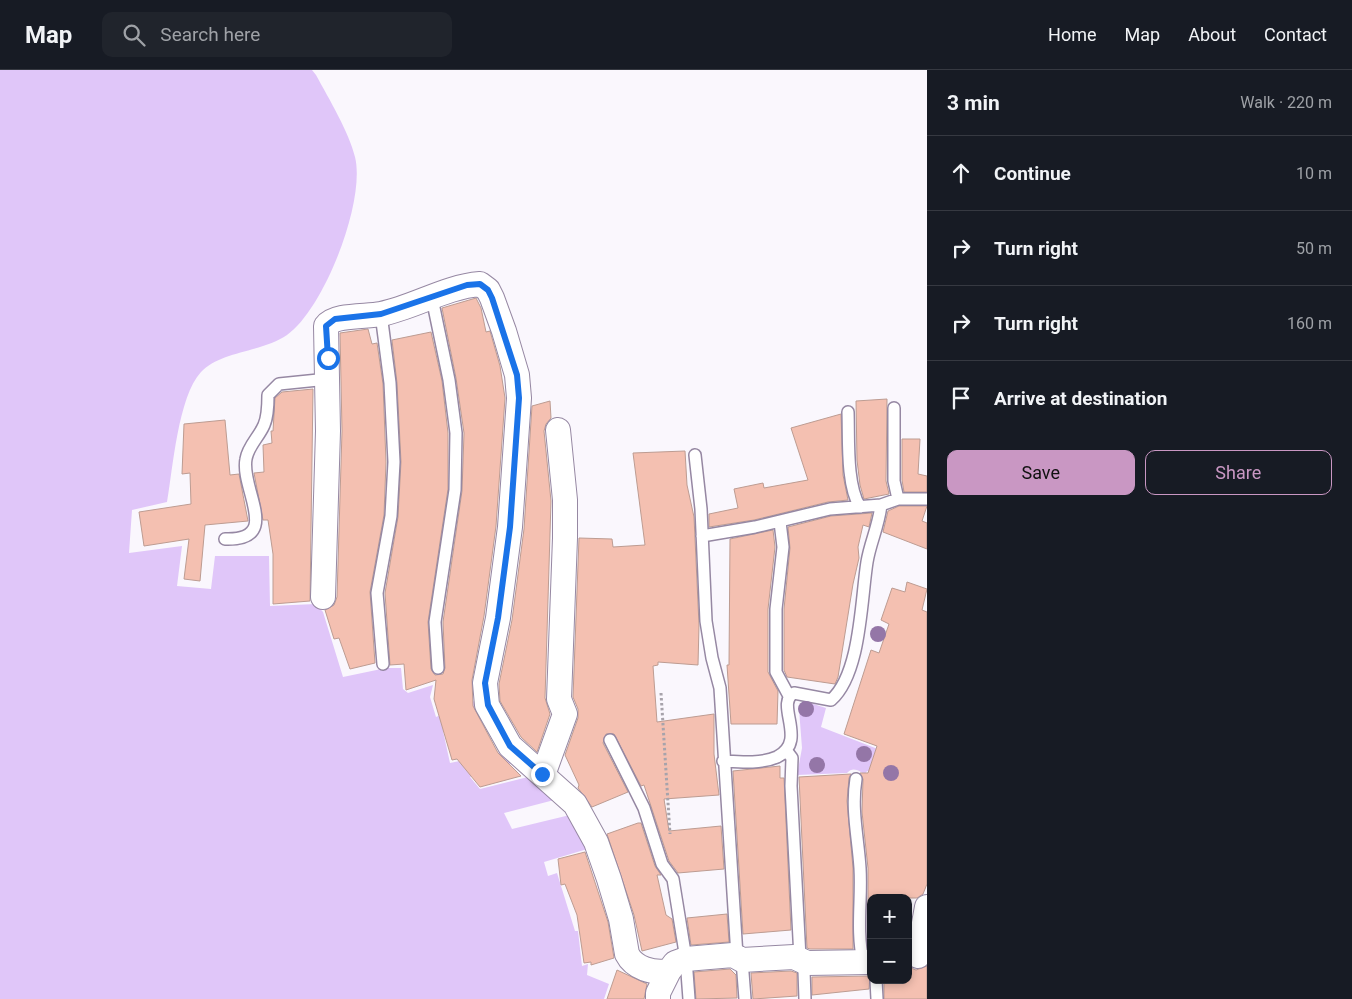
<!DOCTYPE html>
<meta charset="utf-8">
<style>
body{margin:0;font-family:Roboto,sans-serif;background:#20242c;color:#f1f3f6}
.controls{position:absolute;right:15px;bottom:15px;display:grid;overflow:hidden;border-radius:10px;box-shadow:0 2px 8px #0003}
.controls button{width:45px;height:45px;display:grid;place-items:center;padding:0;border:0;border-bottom:1px solid #363941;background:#171b24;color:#f1f3f6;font:25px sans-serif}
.stop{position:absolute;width:15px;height:15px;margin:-11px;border:4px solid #1a73e8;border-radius:50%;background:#fff}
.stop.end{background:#1a73e8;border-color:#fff;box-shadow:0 1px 5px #0008}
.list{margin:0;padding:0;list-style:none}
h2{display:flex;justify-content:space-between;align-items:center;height:65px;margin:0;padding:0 20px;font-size:21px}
h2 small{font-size:16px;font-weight:400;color:#9ea1a6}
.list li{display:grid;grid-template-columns:32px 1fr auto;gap:15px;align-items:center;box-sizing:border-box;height:75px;padding:0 20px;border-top:1px solid #363941}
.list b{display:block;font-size:19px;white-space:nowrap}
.list em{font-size:16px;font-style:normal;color:#9ea1a6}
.actions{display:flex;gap:10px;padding:15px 20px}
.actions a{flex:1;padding:11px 0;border:1px solid #c997c3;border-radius:10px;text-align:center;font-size:18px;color:#c997c3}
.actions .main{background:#c997c3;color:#111}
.icon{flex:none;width:28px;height:28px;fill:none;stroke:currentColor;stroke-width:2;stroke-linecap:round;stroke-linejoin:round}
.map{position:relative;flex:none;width:927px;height:929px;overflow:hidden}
header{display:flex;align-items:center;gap:30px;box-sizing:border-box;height:70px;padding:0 25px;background:#171b24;border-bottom:1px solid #363941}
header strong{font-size:24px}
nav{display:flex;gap:28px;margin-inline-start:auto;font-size:18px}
.search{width:350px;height:45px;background:#20242c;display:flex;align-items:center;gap:12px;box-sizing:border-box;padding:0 18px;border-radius:10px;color:#9ea1a6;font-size:19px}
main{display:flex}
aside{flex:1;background:#171b24}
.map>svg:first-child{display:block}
</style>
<header>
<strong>Map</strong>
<div class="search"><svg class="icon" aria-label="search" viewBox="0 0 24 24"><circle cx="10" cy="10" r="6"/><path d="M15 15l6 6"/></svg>Search here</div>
<nav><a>Home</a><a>Map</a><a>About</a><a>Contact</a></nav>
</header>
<main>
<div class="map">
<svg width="927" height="929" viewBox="0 0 927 929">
<rect width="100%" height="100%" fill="#faf7fd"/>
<path fill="#e0c6f9" d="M0,0H312L316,5C329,29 349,62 355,87C366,131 324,239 287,265C263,282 220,281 201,302C178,327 173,398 167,432L132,440L129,483L182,476L177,516L211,519L215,486H269L270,536L316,534L323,542L343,607L386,598H401L403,619L408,623L433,615L430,627L436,647L479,629L488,650L443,661L450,693L507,681L519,691L470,707L480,719L532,706L558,729L504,743L512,759L574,744L594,777L544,792L548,806L557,803L575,861H578L582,896L588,894L587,905L609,914L604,929H0Z
M807,632L826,638L821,657L901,688L894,709L867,701L865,705C860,701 853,696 847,703L797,705L802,678L799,639L801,634Z"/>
<path fill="#f4c0b1" stroke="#bd9c92" d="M476,228L481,238L486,262L490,261L500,296L505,328L496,456L484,546L472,610L473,636L498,683L521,706L480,717L457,689L452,690L434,629L436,610L406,620L404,594L390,595L385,523L398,447L401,392L397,313L392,270L431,262L442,311L448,363V419L428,552L431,599L435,605L443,604L445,598L443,552L462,421L464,363L456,308L442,238Z
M368,259L372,274L377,273L383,314L386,392L384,445L370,522L375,593L350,599L339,568L334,569L325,540L334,535L337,527L342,361L340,263Z
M313,319L310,531L273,534V484L268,450H263L254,403L264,402L263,375L272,373L271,361H273L275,328L282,322Z
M887,329L886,411L889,424L864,429L860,415L857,390L856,331Z
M550,331L551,348L546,354L544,361L551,431L545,628L550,644L537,682L521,667L500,631L499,614L512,550L524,459L532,336Z
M841,344L843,405L848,430L828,432L754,450L709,457V444L738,438L734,419L763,413L764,418L808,410L791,358Z
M225,350L230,405L239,404L248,451L205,455L200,511L184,509L189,469L144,476L139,442L191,434L190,403L182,404L184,354Z
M902,369H920L918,404L927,406V422H904L902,410Z
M685,381L687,415L694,447L699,555L698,595L658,592V595L653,596L657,652L714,644V684L719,725L664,729L669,761L721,756L724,799L678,803L669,791L644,715L641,716L614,664H606L603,673L628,722L592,737L578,718L579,715L565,685L578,648V639L573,627L579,468L612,469L613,477L645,475L633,383Z
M899,436H927L922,451L927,453V479L883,462L888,441Z
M872,443L869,457L863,455L858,477L859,488L853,514L838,607L835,614L787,607L784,600V539L790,478L788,457L831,446Z
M773,460L775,477L768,539V602L778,621L777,654H731L727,595H729L730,469Z
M907,512L927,519L922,540L927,542V814L923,824L917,828H871V878H868V798L862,742L863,709L860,703H868L877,676L844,664L871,580L879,583L889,554L881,550L892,518L905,522Z
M780,696V708H784L791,860L743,864L733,701Z
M851,704L849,708L847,731L853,798V879H810L807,878L799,707Z
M638,753H641L655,796L661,805H657L666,845L672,849L676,872L642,881L634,845L607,764Z
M585,782L608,852L614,888L591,895V892L584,893L577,845L565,814L561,815L558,789Z
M727,844L729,872L691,875L687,848Z
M927,896V929H884V912L908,910V897L916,900Z
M730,899L736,905L737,928L696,929L694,902Z
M617,900L647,914L644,929H607Z
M791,901L797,903V926L753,929L751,903Z
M870,906L869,919L812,925V907Z"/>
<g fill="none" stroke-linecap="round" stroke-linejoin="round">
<g stroke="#9688a3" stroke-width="14">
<path id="service" d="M432,228L449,310L456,363L455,420L435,552L438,598
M381,244L390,313L394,392L391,446L377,523L383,594
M894,338V411L898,429
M848,342C849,368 846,415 860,437
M695,385L701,439L706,551L712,588L720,618L737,886
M780,452L783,477L776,539V602L789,626
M702,466L755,457L830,439L881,435L898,429H927
M225,469C283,471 240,419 246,389C248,376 259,367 264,355C268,346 268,335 268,325L279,314L328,309
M610,670L644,738L662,794L673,809L686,889L689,929
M786,680L792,688L791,716L800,888
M723,691C740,692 761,694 777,687C809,671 774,634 794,623L831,630C861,604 861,529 867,492C870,473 879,455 881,435
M856,709C851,739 858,767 860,798C862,829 856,860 863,891
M742,890L745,929
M876,910L877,929
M805,929L804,901L807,893"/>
</g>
<g stroke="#9688a3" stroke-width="26">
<path id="minor" d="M323,527L328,361L326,256C334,244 367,247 381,244C415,237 445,217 480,214L488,220L492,228L504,261L517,305L519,328L510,457L498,548L485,613L487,635L510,676L575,734L596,772L609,809L621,849L627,884C634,898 653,904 669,901
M543,705L565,644L559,629L565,468V430L558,360
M918,886L927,837
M658,929V923L669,901L675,893L686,889L733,885L742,890L794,887L807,893L871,892"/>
</g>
<path stroke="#a7a3ab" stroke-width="3" stroke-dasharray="2.5 2.5" stroke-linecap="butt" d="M661,623L670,764"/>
<use href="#service" stroke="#fff" stroke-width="11"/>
<use href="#minor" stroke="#fff" stroke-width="24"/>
</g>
<g fill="#9476a7">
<circle cx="878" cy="564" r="8"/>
<circle cx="806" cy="639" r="8"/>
<circle cx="864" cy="684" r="8"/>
<circle cx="817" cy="695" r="8"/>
<circle cx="891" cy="703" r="8"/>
</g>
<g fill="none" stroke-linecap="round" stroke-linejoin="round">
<path stroke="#1a73e8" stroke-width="6" d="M328,288L326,256L335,249L381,244L467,215L480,214L488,220L492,228L517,305L519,328L510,457L498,548L485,613L488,635L510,676L542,704"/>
</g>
</svg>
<div class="controls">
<button>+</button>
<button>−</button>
</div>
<div class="stop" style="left:328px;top:288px"></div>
<div class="stop end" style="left:542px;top:704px"></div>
</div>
<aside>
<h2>3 min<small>Walk · 220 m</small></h2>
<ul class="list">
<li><svg class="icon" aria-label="ahead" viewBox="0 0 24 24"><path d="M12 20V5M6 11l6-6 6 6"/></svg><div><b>Continue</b></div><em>10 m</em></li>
<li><svg class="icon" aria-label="right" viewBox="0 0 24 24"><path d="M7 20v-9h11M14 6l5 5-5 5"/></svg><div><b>Turn right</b></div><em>50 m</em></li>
<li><svg class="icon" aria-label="right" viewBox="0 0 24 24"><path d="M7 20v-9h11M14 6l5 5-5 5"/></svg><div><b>Turn right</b></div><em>160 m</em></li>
<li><svg class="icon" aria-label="arrive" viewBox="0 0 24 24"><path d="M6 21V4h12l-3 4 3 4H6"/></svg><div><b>Arrive at destination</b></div></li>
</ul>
<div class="actions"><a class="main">Save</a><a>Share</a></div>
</aside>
</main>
